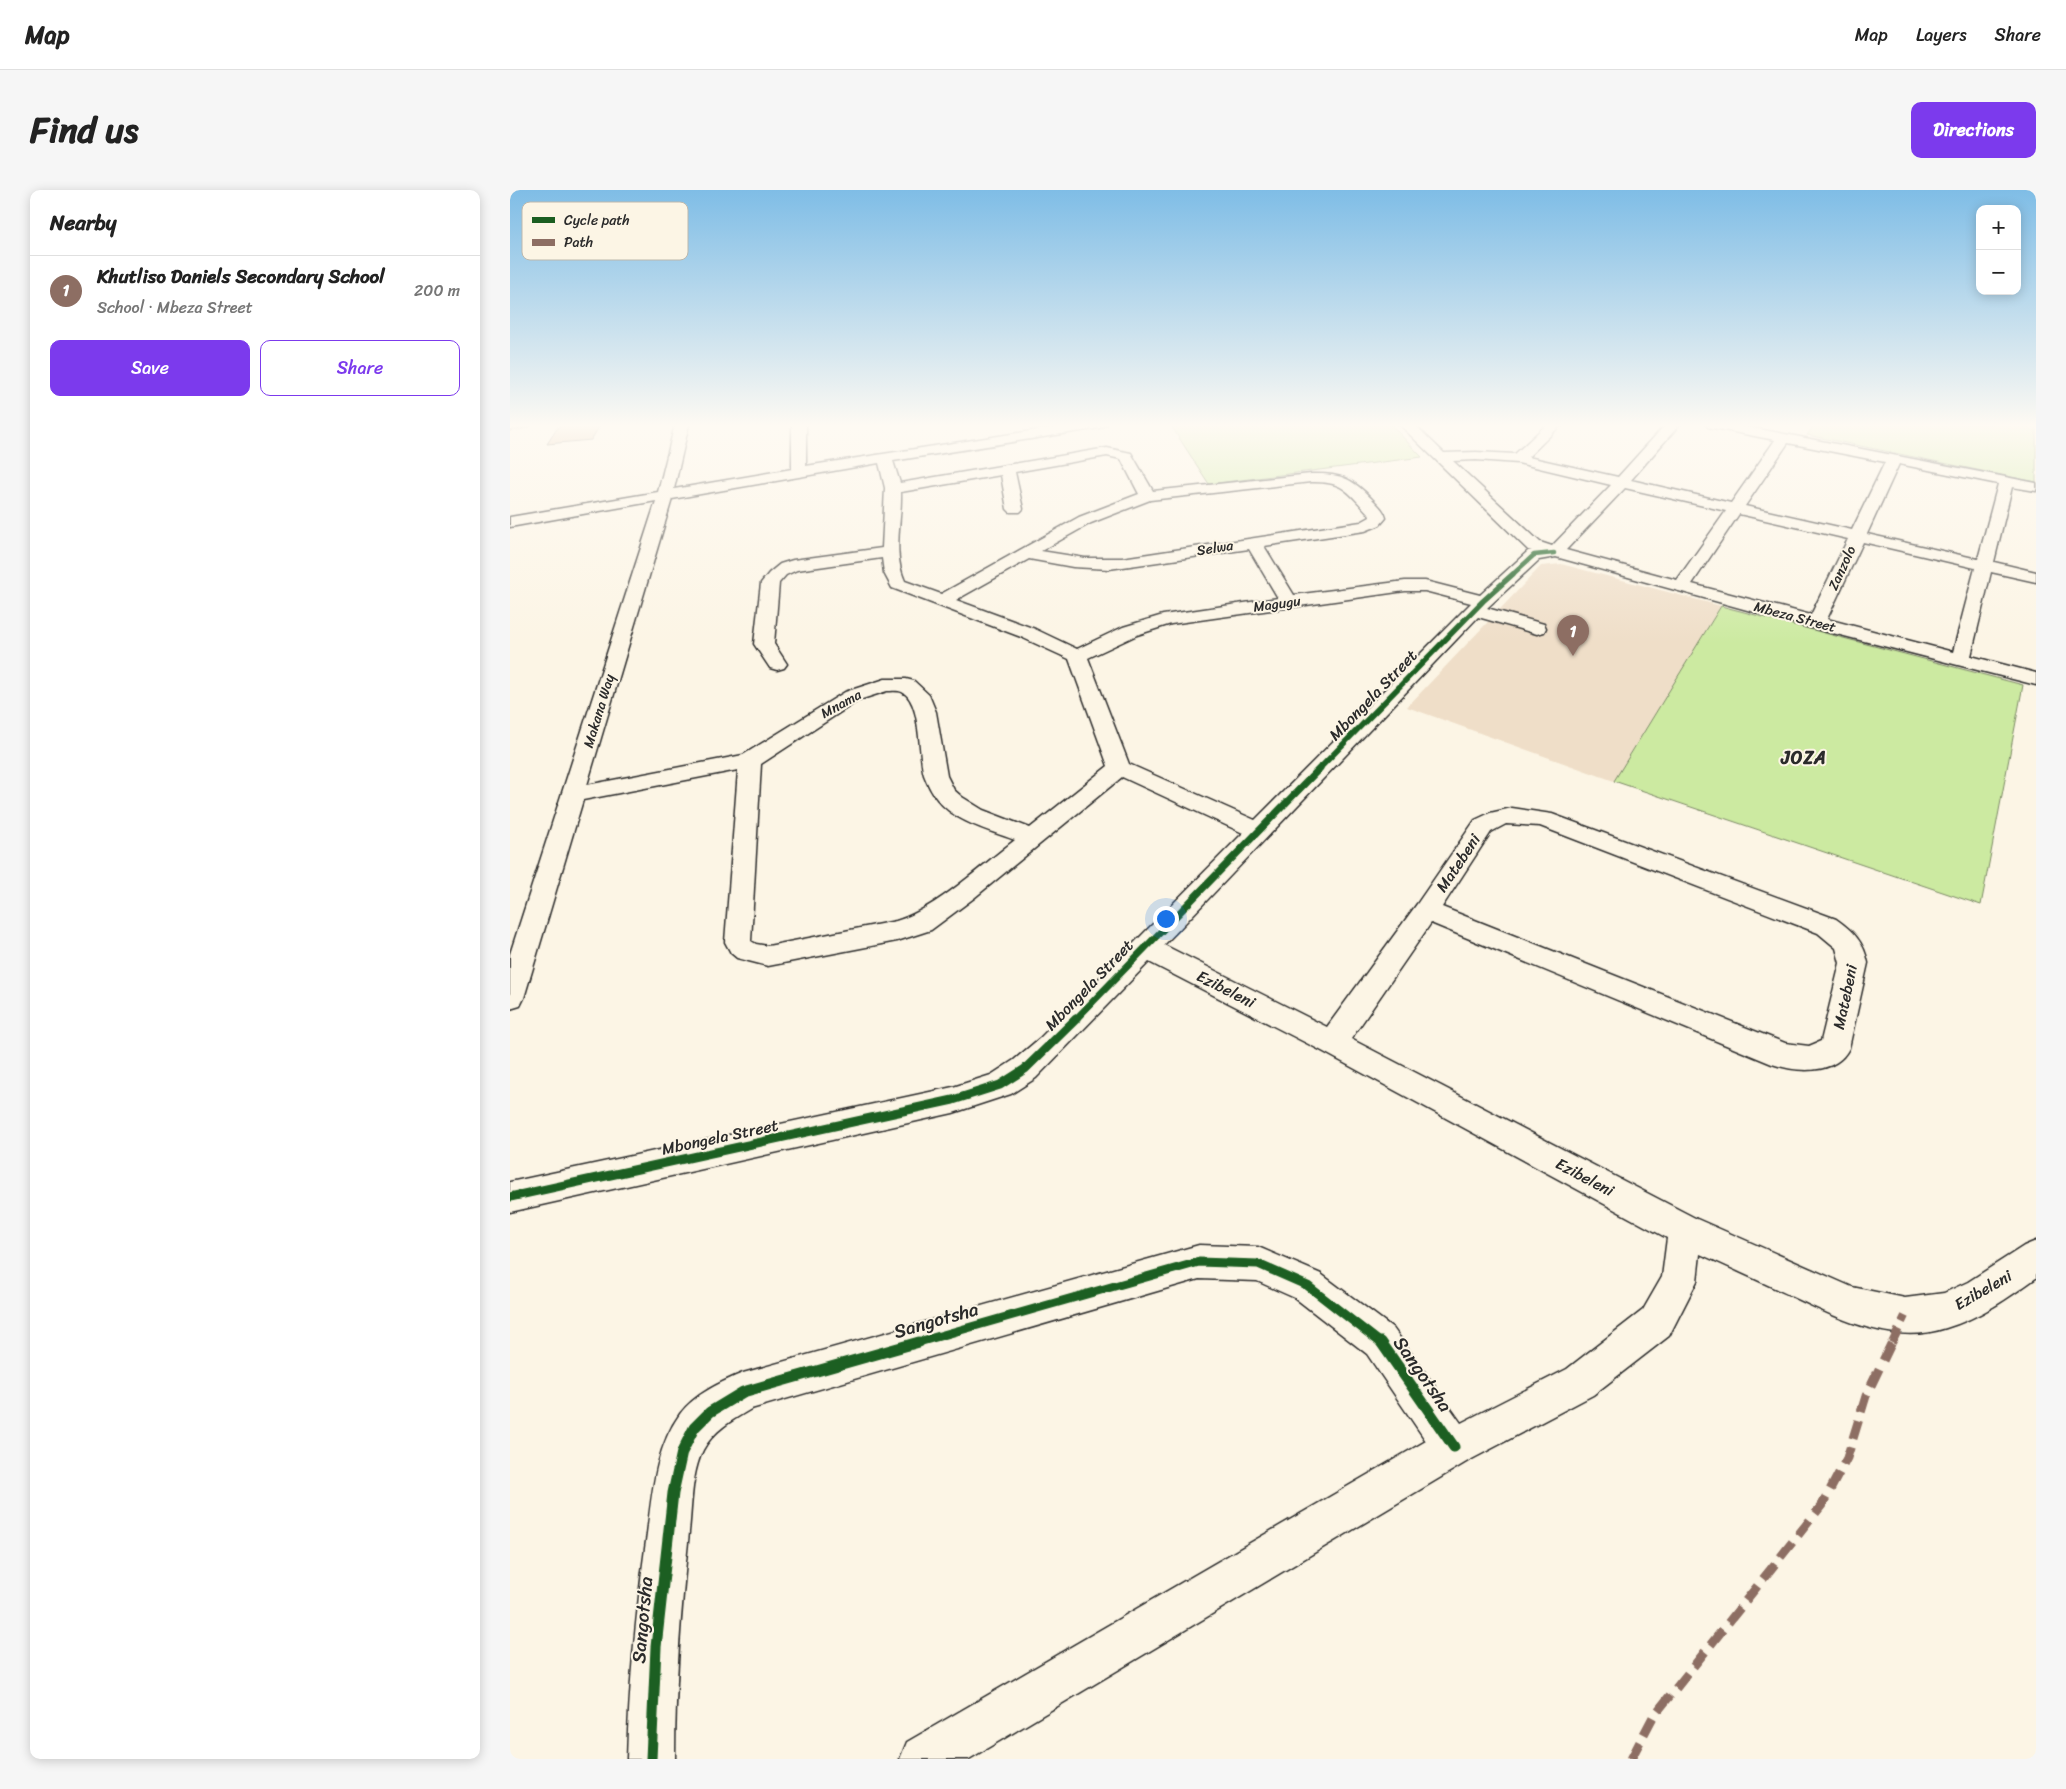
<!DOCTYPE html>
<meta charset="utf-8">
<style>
body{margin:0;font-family:Sriracha,sans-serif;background:#f6f6f6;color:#222}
.controls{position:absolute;right:15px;top:15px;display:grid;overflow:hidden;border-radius:10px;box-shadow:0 2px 12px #0003}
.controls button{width:45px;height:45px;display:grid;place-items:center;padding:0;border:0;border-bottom:1px solid #e0e0e0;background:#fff;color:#222;font:25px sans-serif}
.you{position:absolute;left:655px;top:728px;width:18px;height:18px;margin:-12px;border:4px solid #fff;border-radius:50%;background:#1a73e8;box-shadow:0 0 0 8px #1a73e833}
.badge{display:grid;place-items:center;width:32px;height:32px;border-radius:50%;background:#7c3aed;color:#fff;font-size:16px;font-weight:700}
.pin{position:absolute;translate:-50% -41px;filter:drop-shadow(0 1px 2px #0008)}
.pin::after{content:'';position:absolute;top:26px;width:18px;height:15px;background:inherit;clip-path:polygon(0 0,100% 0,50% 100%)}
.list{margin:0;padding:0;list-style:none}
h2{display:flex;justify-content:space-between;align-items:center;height:65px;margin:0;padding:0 20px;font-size:21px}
h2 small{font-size:16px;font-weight:400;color:#767676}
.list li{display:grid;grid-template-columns:32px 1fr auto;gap:15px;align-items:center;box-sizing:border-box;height:70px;padding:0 20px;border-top:1px solid #e0e0e0}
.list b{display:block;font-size:19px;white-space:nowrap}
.list p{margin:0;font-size:16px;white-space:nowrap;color:#767676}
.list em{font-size:16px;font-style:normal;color:#767676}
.actions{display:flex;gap:10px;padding:15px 20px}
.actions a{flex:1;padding:11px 0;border:1px solid #7c3aed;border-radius:10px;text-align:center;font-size:18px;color:#7c3aed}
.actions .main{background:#7c3aed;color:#fff}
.map{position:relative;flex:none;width:1526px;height:1569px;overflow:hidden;border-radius:10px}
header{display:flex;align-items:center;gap:30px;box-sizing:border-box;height:70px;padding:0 25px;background:#fff;border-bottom:1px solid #e0e0e0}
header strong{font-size:24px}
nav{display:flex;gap:28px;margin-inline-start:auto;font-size:18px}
.intro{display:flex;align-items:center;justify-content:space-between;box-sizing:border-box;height:120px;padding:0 30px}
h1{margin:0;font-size:35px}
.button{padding:12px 22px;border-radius:10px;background:#7c3aed;color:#fff;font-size:18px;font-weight:700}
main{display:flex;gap:30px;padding:0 30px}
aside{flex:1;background:#fff;border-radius:10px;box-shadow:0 2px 12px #0003}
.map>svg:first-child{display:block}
</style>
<header>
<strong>Map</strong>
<nav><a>Map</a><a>Layers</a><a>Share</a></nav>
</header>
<div class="intro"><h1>Find us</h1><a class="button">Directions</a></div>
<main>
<aside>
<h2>Nearby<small></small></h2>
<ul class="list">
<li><span class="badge" style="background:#8d6e63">1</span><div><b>Khutliso Daniels Secondary School</b><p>School · Mbeza Street</p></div><em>200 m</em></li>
</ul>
<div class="actions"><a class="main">Save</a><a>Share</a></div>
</aside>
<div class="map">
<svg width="1526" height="1569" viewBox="0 0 1526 1569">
<rect width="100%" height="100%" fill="#fcf5e5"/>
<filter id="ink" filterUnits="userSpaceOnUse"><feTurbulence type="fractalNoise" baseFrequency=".02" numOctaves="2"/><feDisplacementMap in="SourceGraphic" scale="10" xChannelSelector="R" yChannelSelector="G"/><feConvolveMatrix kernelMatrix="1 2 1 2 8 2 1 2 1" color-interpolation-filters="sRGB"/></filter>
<g filter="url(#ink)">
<path fill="#efdec8" d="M1051,374L1211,416L1104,591L897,517L1031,376Z"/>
<path fill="#cceaa1" stroke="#7c8a66" d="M660,234H880L912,267L699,294Z
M1305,234H1526V292L1297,245Z
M1211,416L1513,495L1471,715L1104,591Z"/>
<path fill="#d2aa84" stroke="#2b2b2b" d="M50,234H91L81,250L37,254Z"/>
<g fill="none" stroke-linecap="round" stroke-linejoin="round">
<g stroke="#2b2b2b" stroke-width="3">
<path id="minor" d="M0,234H20L18,237L0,240Z
M165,234H179L164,299L282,279V234H296V276L566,234H597L590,238L383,271L390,293L597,258L621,263L643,301L801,284C830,283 842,288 862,309C868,315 874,320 876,328L870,335L855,341L754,356L784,405L895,391H915L970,405L1018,361H1022L1018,360L889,234H904L934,263L966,262L1005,264L1037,234H1052L1018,267L1108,287L1156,234H1170L1121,290L1221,313L1265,250L1203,238L1198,237L1196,234H1223L1526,293V301L1502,297L1484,372L1526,382V392L1481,382L1461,466L1526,483V495L1299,437L1046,367L1029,370L977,418L1034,434L1036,438L1034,442L1027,444L968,427L654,755L817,837L907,714L965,630L980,623L1002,618L1042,624L1326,729C1343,741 1354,752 1358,773L1339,858C1325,886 1286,882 1262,874L921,733L841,849L1187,1029L1342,1097L1395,1108L1434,1103L1458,1092L1514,1056L1526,1051V1088C1498,1108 1470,1128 1436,1138C1380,1157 1322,1125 1273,1102C1245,1089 1217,1076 1190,1064L1187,1091L1159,1146L1083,1205L958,1271L459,1569H390L397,1552L916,1251L857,1164L785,1108L747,1091L689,1089L241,1219C222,1230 203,1241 193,1260C181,1284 182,1316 179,1342C171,1418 165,1493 165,1569H117C119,1496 126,1423 136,1351C142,1308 144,1260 170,1224C185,1204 211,1192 233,1183L689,1055L748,1057L811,1084L883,1138L951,1233L1057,1179L1133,1120L1152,1087L1157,1048L812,861L639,772L526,888L501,904L443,923L0,1022V992L443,897L481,885L504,870L530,848L733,643L612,587L464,708L421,740L387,751L258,776L227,768L221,763L215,752L228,580L73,610L14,808L10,816L0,819V764L146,311L0,337V327L148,302ZM1278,253L1375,272L1342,340L1235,316ZM597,266L611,269L629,304L569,327L431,404L395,391C382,362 392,332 391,302L491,285L497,319L500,322H510L513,319L505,282ZM966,270L1008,273L1101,295L1042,356L1030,352L943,271ZM369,273L375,298L372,358L283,370L270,374L259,383L251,393L244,454L260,478L267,480L274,478L277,474L264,454L269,393L276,385L287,380L372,368L374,383L382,398L511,447L559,469L598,576L520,638L473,620L452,607L444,600L437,586L426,522L419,505L404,491L396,489H375L335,502L233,565L77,595L162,309ZM1389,274L1488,294L1468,369L1357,344ZM801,292C834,291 838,302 859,324L860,327L851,332L612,368H575L531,361L581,333L640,310ZM1115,298L1216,321L1167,390L1056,360ZM1229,324L1338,349L1301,425L1182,394ZM1353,352L1465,378L1443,462L1317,429ZM739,359L768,408L653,425L613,437L567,459L525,439L446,410L519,369L563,377L599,379ZM895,401H915L961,413L745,630L619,574L578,468L627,445L661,434ZM377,501C381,501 388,500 392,502C412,511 408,566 414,585C417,593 422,603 427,609C445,632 478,640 505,650C471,676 426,719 386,731L258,756L246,754L241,751L251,574L349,510ZM996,634L1030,636L1308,743L1326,758L1330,773L1311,851L1299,856L1275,853L932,717L981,642Z"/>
</g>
<use href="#minor" fill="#fcf5e5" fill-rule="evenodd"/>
<path stroke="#8d6e63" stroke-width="8" stroke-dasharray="15 8" stroke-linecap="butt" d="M1382,1153L1395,1126"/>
<path stroke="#8d6e63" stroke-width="9" stroke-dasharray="19 9" stroke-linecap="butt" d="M1121,1569L1143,1527L1312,1315L1337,1268L1356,1206L1382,1152"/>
<g stroke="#fcf5e5" stroke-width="6">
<path id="cycleway-far4" d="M1002,385L1024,365L1044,363"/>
</g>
<g stroke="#fcf5e5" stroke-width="8">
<path id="cycleway-far3" d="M809,579L973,411L1003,384"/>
</g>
<g stroke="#fcf5e5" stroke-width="10">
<path id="cycleway-far2" d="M565,830L810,578"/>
</g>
<g stroke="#fcf5e5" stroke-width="12">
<path id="cycleway-far1" d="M0,1007L443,910L490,895L515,879L566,829
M405,1153L689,1072L748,1074L798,1096L871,1153"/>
</g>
<g stroke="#fcf5e5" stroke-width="14">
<path id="cycleway" d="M871,1152L944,1257
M141,1569L146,1457L163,1303L172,1262L184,1238L200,1222L233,1202L409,1152"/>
</g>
<use href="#cycleway-far4" stroke="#1b5e20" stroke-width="4.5"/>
<use href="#cycleway-far3" stroke="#1b5e20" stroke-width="5.5"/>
<use href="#cycleway-far2" stroke="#1b5e20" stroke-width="7"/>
<use href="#cycleway-far1" stroke="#1b5e20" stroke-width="9"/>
<use href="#cycleway" stroke="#1b5e20" stroke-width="11"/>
</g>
</g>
<linearGradient id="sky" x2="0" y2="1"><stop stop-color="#7fbde6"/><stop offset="0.52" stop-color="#fefaf3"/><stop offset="1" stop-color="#fefaf3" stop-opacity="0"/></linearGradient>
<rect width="1526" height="453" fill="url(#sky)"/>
<g text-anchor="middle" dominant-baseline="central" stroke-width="4" stroke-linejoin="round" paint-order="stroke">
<g font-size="14" fill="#2b2b2b" stroke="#fcf5e5">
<text transform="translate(705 358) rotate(-9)">Selwa</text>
<text transform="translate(1332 378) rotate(-65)">Zanzolo</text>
<text transform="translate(767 414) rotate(-8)">Magugu</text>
<text transform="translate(1285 427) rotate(15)">Mbeza Street</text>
<text transform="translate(331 514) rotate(-29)">Mnama</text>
<text transform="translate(89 521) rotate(-73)">Makana Way</text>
</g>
<g font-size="16" fill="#2b2b2b" stroke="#fcf5e5">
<text transform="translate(863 505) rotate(-46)">Mbongela Street</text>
<text transform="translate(948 673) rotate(-56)">Matebeni</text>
<text transform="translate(579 795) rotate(-46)">Mbongela Street</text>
<text transform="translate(716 799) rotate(27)">Ezibeleni</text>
<text transform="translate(1335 807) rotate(-78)">Matebeni</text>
<text transform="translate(210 947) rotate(-12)">Mbongela Street</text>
<text transform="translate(1075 987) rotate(28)">Ezibeleni</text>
<text transform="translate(1473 1100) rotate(-30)">Ezibeleni</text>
</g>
<g font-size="18" font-weight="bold" letter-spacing="1" fill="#2b2b2b" stroke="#fcf5e5">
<text x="1294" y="568">JOZA</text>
</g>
<g font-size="19" fill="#2b2b2b" stroke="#fcf5e5">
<text transform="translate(426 1130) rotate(-16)">Sangotsha</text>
<text transform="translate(913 1184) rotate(55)">Sangotsha</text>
<text transform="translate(132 1430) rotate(-85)">Sangotsha</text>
</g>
</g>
<rect x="12" y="12" width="166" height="58" rx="8" fill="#fcf5e5" stroke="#bdb8ad" stroke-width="1"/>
<rect x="22" y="27" width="23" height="6" fill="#1b5e20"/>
<rect x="22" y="49" width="23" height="7" fill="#8d6e63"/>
<g font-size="14" fill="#2b2b2b">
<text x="54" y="35">Cycle path</text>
<text x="54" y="57">Path</text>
</g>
</svg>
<div class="controls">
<button>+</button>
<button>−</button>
</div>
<div class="you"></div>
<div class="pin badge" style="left:1063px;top:466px;background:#8d6e63">1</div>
</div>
</main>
